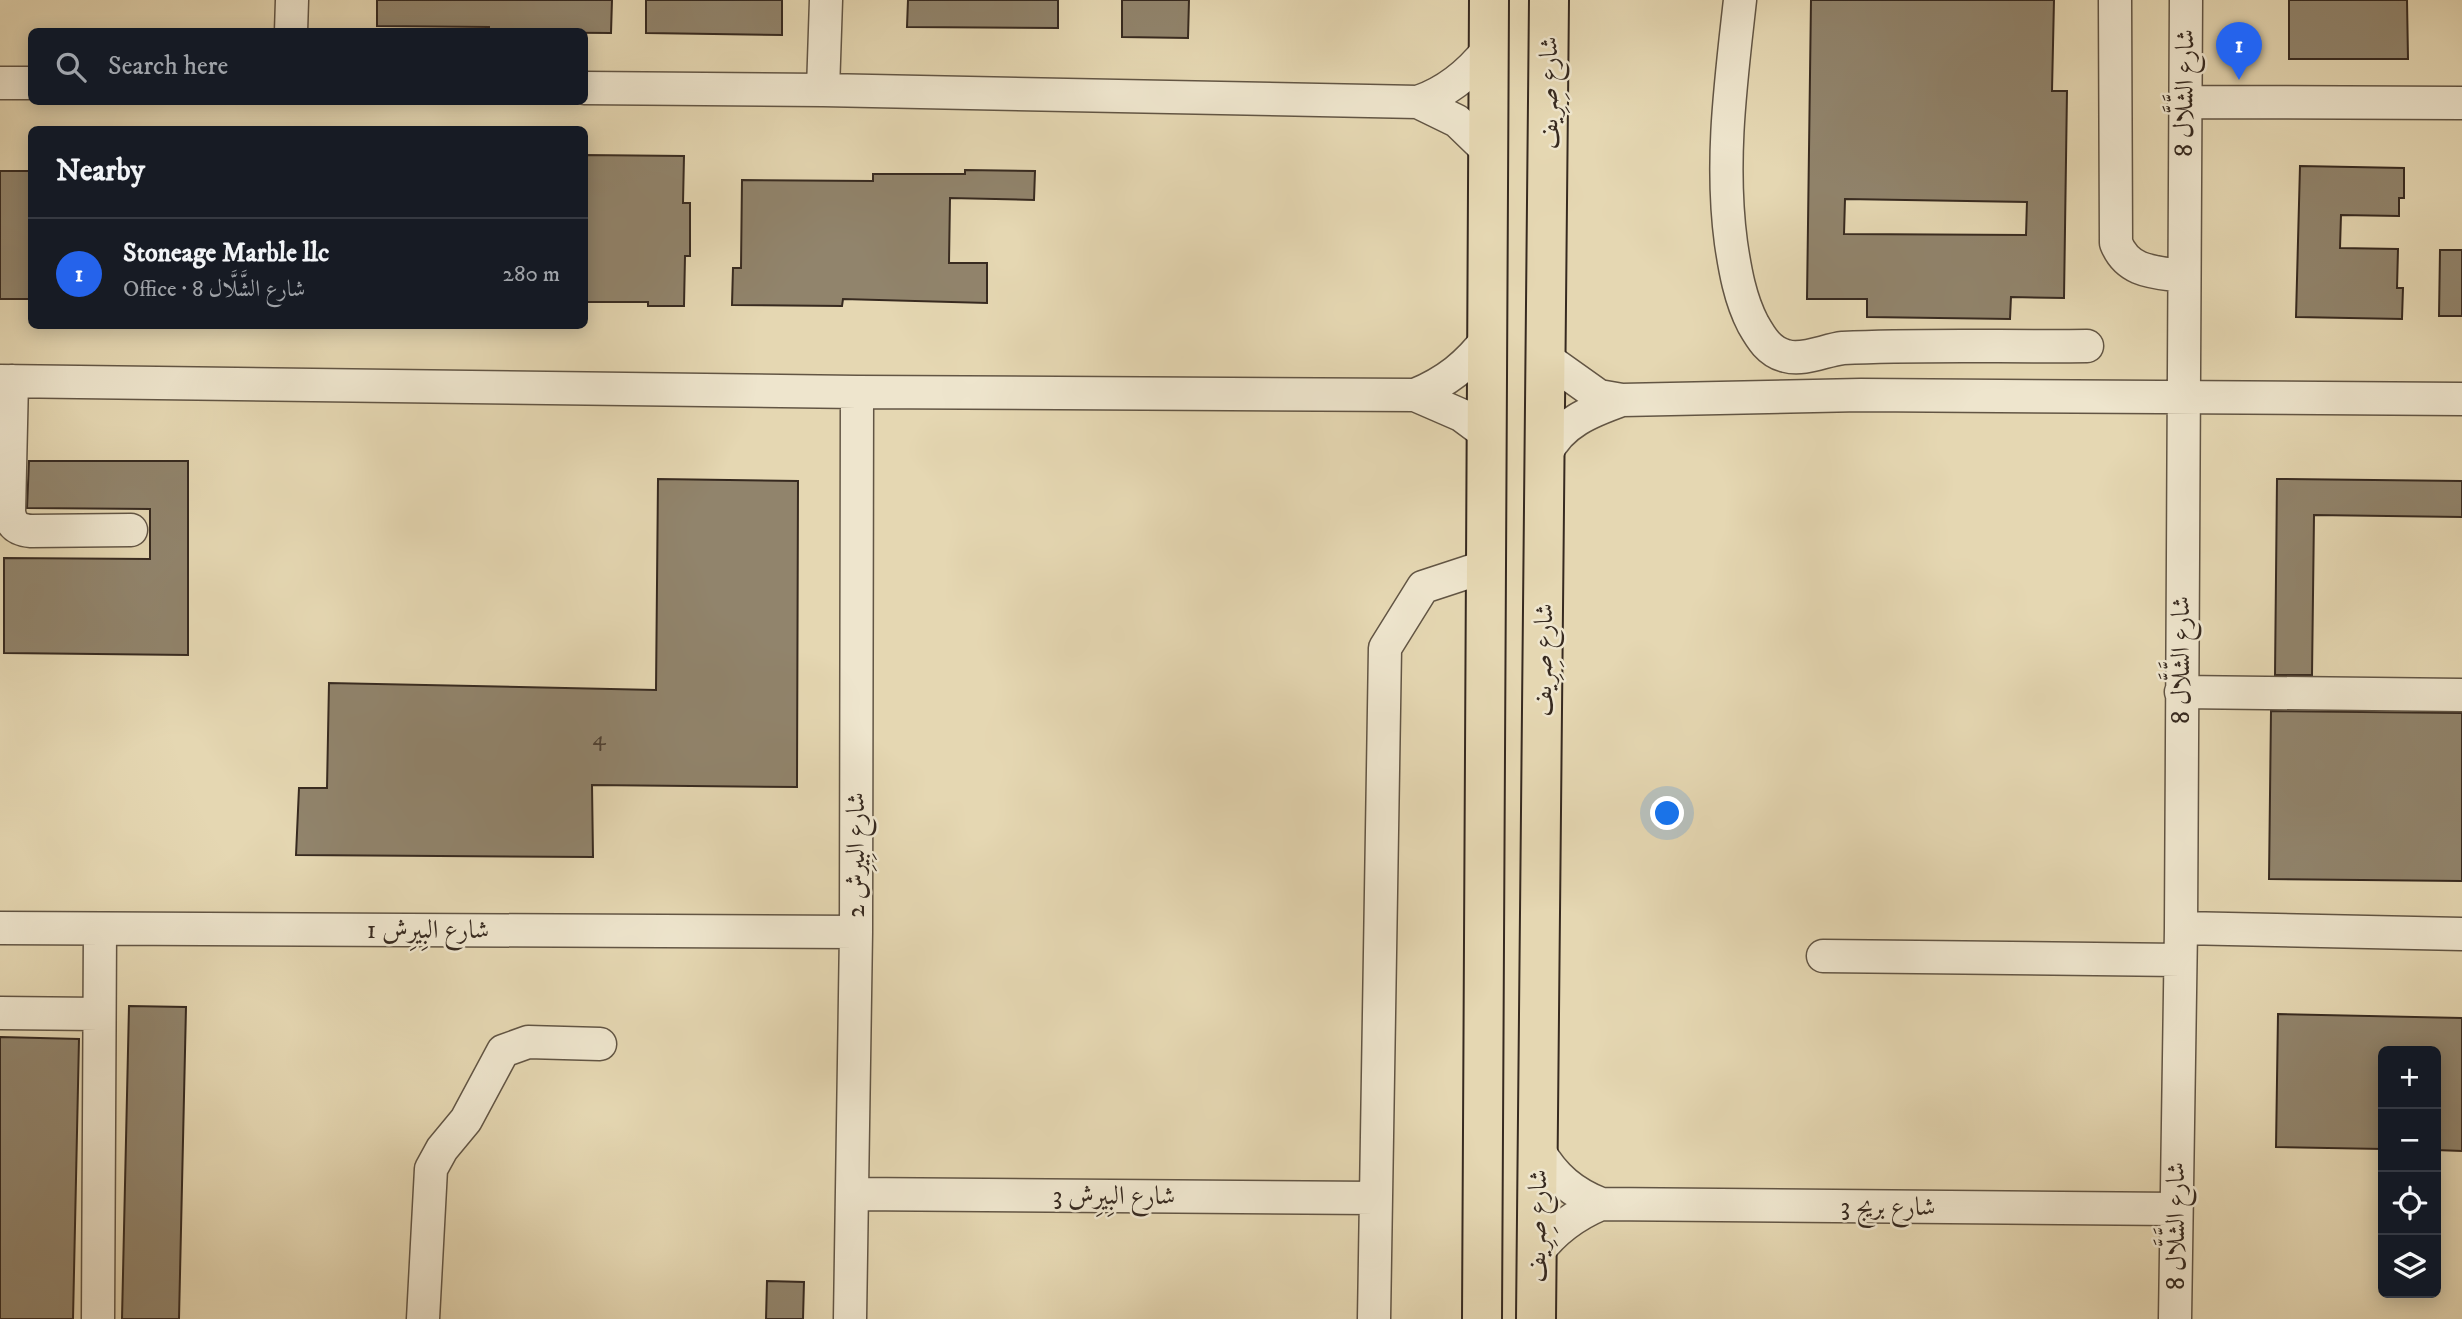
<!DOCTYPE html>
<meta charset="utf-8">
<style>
body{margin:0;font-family:"IM FELL DW Pica",Amiri,serif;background:#20242c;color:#f1f3f6}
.controls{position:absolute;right:21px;bottom:21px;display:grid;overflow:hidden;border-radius:10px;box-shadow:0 4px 18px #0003}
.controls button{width:63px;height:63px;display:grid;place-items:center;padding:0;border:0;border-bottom:2px solid #363941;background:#171b24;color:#f1f3f6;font:35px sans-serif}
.you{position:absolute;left:1668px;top:814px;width:24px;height:24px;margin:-18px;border:5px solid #fff;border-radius:50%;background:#1a73e8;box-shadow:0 0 0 10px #1a73e833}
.badge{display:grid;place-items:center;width:46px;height:46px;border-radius:50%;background:#2563eb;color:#fff;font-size:23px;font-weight:700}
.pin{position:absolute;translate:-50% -58px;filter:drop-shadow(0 2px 4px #0008)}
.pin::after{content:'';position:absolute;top:37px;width:24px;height:21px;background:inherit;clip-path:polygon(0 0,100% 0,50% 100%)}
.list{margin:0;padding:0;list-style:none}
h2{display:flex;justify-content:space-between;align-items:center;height:91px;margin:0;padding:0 28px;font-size:30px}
h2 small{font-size:23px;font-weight:400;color:#9ea1a6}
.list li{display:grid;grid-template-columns:46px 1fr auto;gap:21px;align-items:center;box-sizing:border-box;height:112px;padding:0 28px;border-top:2px solid #363941}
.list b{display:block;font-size:26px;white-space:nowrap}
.list p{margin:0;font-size:23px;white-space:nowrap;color:#9ea1a6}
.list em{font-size:23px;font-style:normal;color:#9ea1a6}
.icon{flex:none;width:38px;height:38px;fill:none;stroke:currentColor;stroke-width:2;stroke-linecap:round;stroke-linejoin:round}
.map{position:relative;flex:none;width:2462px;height:1319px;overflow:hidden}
.search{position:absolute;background:#171b24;box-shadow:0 4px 18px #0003;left:28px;top:28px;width:560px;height:77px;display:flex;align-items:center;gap:18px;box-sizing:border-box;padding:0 24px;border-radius:10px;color:#9ea1a6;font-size:26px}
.panel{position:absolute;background:#171b24;box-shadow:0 4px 18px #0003;left:28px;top:126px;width:560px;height:203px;border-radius:10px}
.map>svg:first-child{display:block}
</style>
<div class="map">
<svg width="2462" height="1319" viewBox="0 0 2462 1319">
<rect width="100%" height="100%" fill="#e5d7b2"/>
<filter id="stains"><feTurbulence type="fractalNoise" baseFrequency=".00286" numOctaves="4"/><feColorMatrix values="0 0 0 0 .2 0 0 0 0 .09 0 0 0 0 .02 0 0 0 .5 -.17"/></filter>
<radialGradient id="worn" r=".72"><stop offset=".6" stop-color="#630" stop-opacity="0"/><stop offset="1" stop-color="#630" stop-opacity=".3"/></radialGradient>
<path fill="#91846c" stroke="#372a20" stroke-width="2" fill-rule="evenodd" d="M377,0H612L611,33L489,32V27L377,26Z
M646,0H782V35L646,33Z
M908,0H1058V28L907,27Z
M1122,0H1189L1188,38L1122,37Z
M1811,0H2054L2052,91H2067L2064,298L2011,297L2010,319L1867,317V299H1807ZM1845,199L2027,202L2026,235L1844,234Z
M2289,0H2407L2408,59H2289Z
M584,155L684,156L683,203H690V256H685L684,306H648V302H584Z
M2300,166L2404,168V198H2399V216L2341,215L2340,248L2398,249L2397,288H2403L2402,319L2296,317Z
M965,170L1035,171L1034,200L950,198L949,263H987V303L843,299L842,306L732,305L733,268H741L742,180L873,181V174H965Z
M0,171H32V299H0Z
M2440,250H2462V316H2439Z
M29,461H188V655L4,653V558L150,559V509L27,508Z
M658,479L798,481L797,787L592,785L593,857L296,855L299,788H327L329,683L656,690Z
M2277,479L2462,481V517L2314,515L2312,675H2275Z
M2271,711L2462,713V881L2269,879Z
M129,1006L186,1007L179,1319H122Z
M2278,1014L2462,1018V1151L2436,1150V1051H2383V1149L2276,1147Z
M0,1037L79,1039L73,1319H0Z
M767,1281L804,1282L803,1319H766Z"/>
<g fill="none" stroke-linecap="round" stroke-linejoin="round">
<g stroke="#625544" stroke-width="35">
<path id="minor" d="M1740,0C1731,81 1720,161 1731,243C1735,270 1740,299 1753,324C1761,338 1769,352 1786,356C1804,361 1825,350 1843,348C1924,344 2006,347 2087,346
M2115,0L2116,243C2128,273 2155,272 2183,276
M291,32L292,0
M0,83H32
M584,88L823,90L1418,102L1457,121L1488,151
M823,90L826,0
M1418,102C1447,92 1469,74 1488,50
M2184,102L2462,103
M1547,359L1599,396L1622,400L1861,395L2462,399
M0,381L857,392L1415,395L1461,415L1488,435
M12,381L9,512C11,525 18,530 31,531L131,530
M1415,395C1446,382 1468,365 1488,338
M1546,454C1560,423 1591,411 1622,400
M2181,692L2462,695
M0,928L856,932
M2181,928L2462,934
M1823,956L2180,960
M0,1013L99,1014
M1539,1151C1554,1177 1573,1193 1601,1204L2176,1209
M853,1194L1375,1198
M1538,1252C1555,1229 1575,1215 1601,1204
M98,1319L100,929
M423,1319L431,1169L442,1149L466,1120L503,1051L528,1042L600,1044
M850,1319L856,932L857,392
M1374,1319L1385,648L1423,587L1487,566
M2175,1319L2181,928L2186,0"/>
</g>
<g stroke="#372a20" stroke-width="42">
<path id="major" d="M1482,1319L1489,0
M1536,1319L1549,0"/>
</g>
<use href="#minor" stroke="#eee5cd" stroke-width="32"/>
<use href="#major" stroke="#e5d7b2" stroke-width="38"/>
</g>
<g text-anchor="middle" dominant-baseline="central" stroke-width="5" stroke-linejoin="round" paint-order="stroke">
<g font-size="23" fill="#4e4033">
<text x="599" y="738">4</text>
</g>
<g font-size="26" fill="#372a20" stroke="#eee5cd">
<text transform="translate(1549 93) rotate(-90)">شارع صِرِيف</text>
<text transform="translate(2185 93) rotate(-89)">شارع الشَّلَّال 8</text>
<text transform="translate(1544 660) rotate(-89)">شارع صِرِيف</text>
<text transform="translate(2181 660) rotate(-90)">شارع الشَّلَّال 8</text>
<text transform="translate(856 855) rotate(-90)">شارع البِيرِش 2</text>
<text x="428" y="930">شارع البِيرِش 1</text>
<text x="1114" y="1196">شارع البِيرِش 3</text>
<text x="1888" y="1207">شارع بريج 3</text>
<text transform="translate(1538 1226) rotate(-89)">شارع صِرِيف</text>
<text transform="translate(2176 1226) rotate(-90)">شارع الشَّلَّال 8</text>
</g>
</g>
<rect width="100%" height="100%" filter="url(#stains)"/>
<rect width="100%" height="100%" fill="url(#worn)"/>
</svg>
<div class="controls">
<button>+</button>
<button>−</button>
<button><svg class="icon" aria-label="locate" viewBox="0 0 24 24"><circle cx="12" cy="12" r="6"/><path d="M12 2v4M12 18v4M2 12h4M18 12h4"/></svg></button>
<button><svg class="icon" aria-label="layers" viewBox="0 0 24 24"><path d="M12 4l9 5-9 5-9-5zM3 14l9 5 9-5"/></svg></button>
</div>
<div class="you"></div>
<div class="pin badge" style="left:2239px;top:80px">1</div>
<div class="search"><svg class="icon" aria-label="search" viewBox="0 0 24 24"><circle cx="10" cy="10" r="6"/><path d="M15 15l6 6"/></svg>Search here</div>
<section class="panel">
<h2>Nearby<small></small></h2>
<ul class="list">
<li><span class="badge">1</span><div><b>Stoneage Marble llc</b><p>Office · شارع الشَّلَّال 8</p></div><em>280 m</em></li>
</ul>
</section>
</div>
